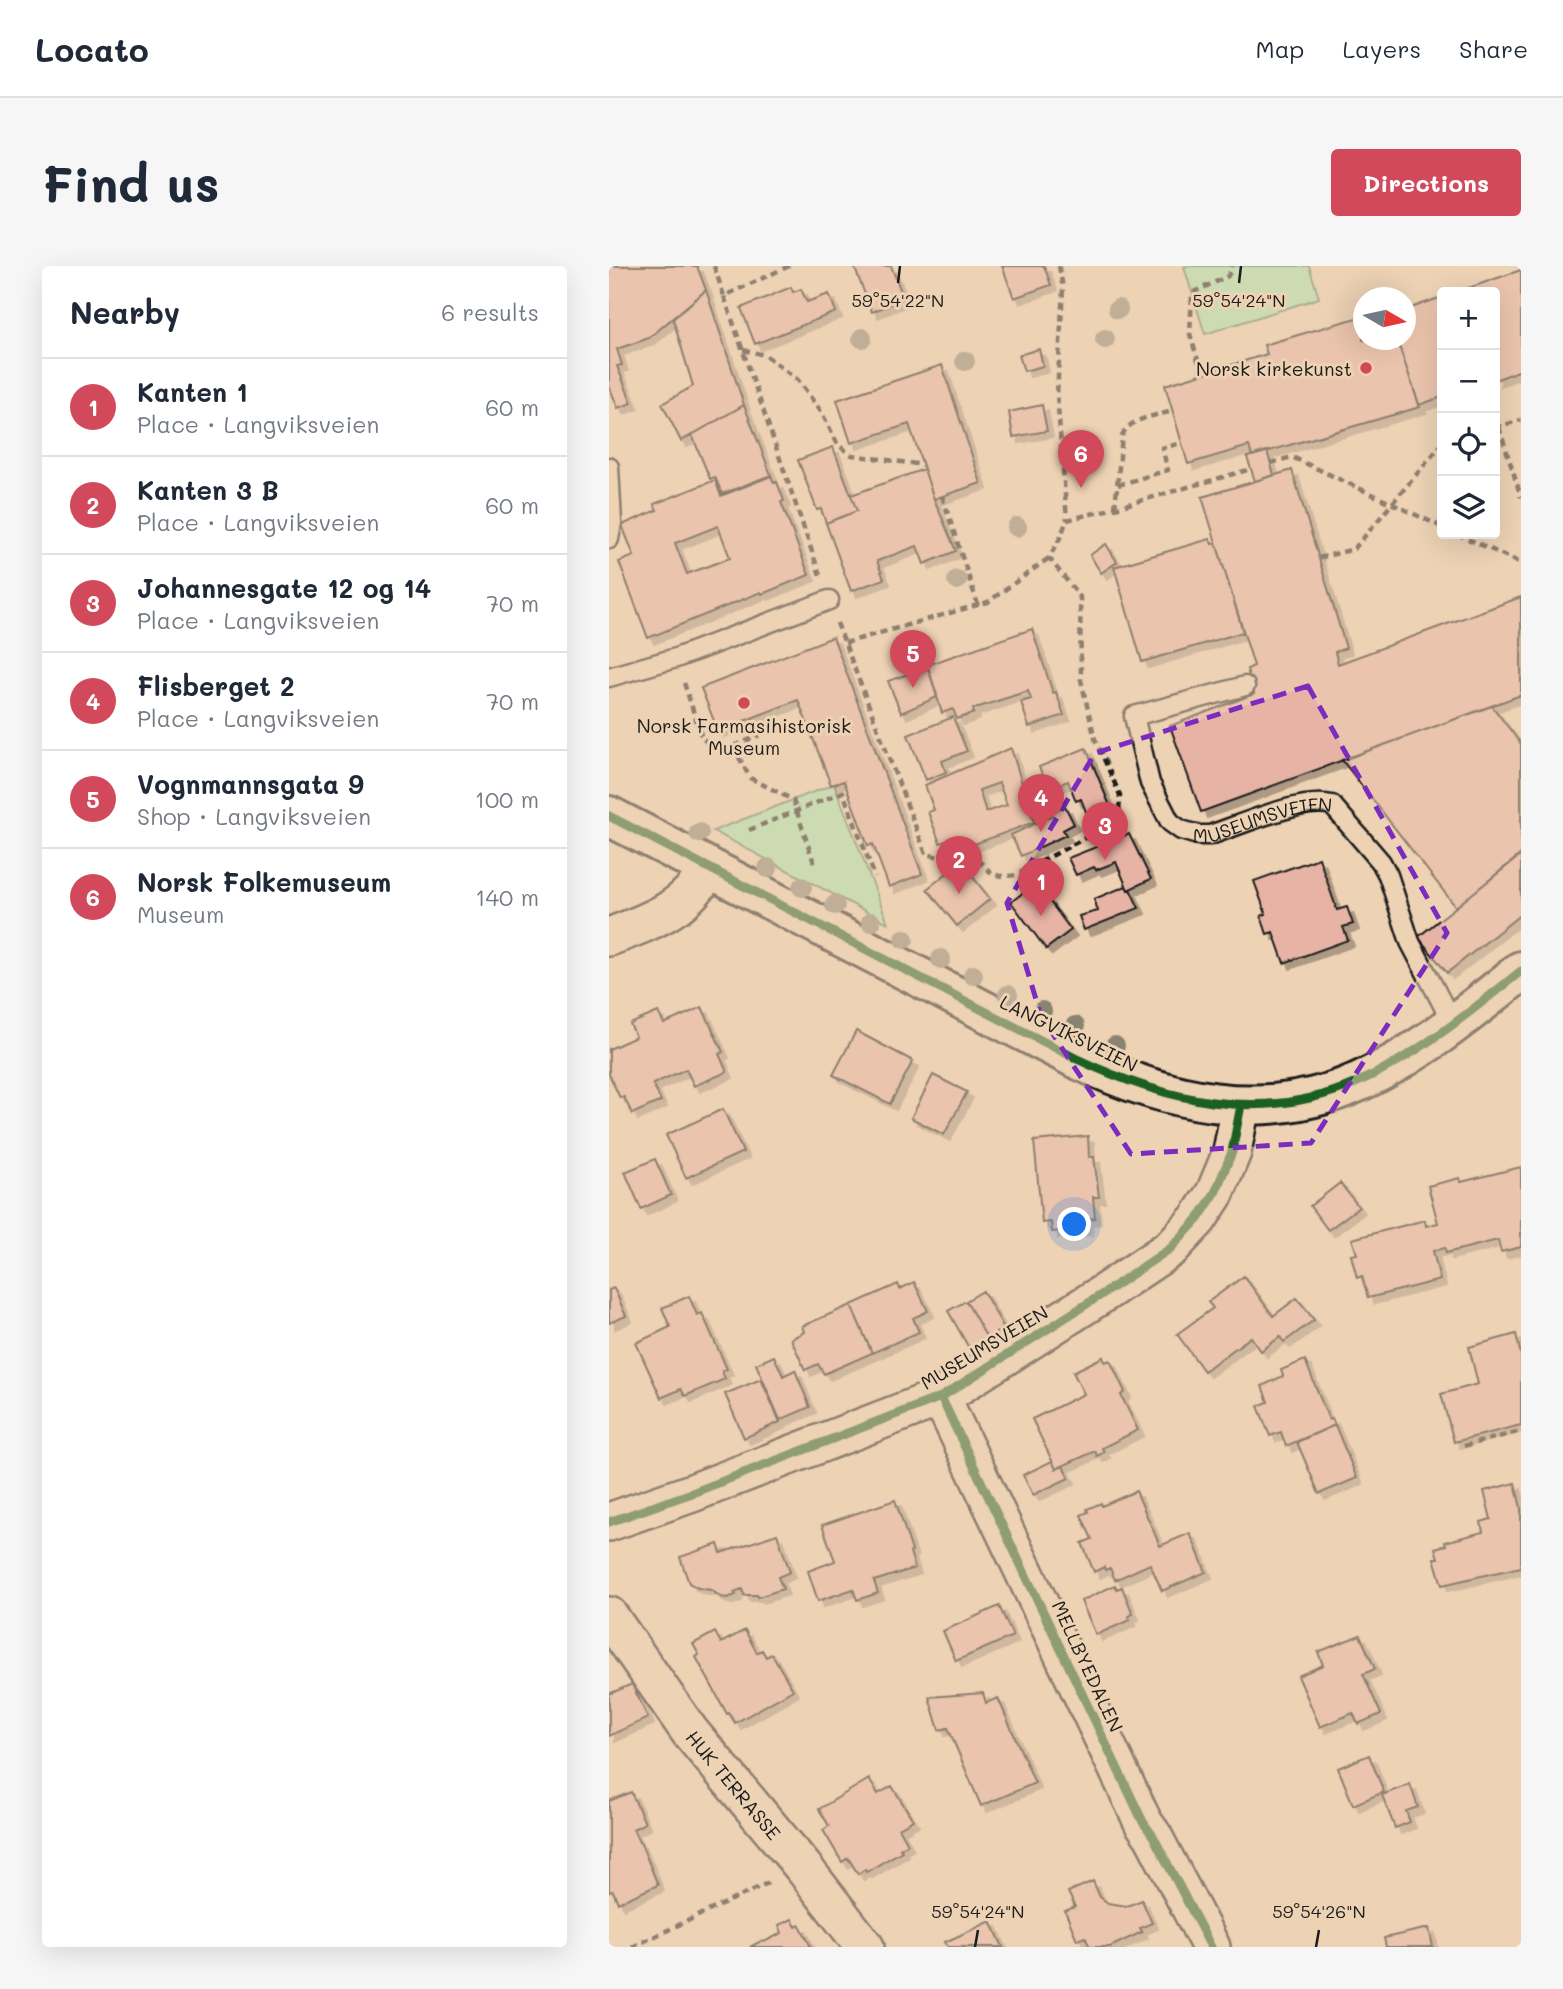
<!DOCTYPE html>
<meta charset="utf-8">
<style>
body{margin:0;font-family:Mali,sans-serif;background:#f6f6f7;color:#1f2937}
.controls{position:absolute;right:21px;top:21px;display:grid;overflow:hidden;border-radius:7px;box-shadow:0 7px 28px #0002}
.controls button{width:63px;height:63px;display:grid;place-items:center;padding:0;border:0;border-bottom:2px solid #e0e1e3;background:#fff;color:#1f2937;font:35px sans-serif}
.compass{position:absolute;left:744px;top:21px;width:63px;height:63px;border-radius:50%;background:#fff;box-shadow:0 7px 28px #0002;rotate:99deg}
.you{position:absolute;left:466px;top:959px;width:24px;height:24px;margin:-18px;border:5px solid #fff;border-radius:50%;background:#1a73e8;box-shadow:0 0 0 10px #1a73e833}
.badge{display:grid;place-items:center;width:46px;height:46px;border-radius:50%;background:#d1495b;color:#fff;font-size:23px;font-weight:700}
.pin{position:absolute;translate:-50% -58px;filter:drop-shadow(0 2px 4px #0008)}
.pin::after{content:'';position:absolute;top:37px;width:24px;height:21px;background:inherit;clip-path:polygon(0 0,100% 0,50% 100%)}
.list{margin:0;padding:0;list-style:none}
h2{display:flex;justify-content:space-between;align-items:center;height:91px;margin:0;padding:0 28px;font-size:30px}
h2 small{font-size:23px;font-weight:400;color:#747a83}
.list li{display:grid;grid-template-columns:46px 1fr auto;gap:21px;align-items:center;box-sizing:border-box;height:98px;padding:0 28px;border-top:2px solid #e0e1e3}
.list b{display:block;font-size:26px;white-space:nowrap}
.list p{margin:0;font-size:23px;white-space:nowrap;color:#747a83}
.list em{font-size:23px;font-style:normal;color:#747a83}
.icon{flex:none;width:38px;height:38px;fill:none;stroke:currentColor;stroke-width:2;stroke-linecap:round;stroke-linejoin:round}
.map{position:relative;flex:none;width:912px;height:1681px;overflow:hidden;border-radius:7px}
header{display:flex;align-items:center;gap:42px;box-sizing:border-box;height:98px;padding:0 35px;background:#fff;border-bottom:2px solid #e0e1e3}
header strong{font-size:33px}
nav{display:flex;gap:38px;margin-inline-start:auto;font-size:24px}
.intro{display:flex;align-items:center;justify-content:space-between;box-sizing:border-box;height:168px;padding:0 42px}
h1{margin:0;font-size:49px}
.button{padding:18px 32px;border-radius:7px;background:#d1495b;color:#fff;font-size:24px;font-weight:700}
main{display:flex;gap:42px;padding:0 42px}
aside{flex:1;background:#fff;border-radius:7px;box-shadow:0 7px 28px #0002}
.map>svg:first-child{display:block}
</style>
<header>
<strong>Locato</strong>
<nav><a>Map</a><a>Layers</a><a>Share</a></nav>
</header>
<div class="intro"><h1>Find us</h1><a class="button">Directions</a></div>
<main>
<aside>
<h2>Nearby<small>6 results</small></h2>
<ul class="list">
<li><span class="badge">1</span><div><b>Kanten 1</b><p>Place · Langviksveien</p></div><em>60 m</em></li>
<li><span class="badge">2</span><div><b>Kanten 3 B</b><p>Place · Langviksveien</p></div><em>60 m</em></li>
<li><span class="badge">3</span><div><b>Johannesgate 12 og 14</b><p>Place · Langviksveien</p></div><em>70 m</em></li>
<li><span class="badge">4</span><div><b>Flisberget 2</b><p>Place · Langviksveien</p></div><em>70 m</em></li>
<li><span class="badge">5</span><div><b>Vognmannsgata 9</b><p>Shop · Langviksveien</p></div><em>100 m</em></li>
<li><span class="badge">6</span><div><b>Norsk Folkemuseum</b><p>Museum</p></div><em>140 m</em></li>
</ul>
</aside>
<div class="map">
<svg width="912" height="1681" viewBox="0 0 912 1681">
<defs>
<filter id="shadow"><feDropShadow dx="6" dy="6" stdDeviation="0" flood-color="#0004"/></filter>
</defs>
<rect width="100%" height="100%" fill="#edd2b4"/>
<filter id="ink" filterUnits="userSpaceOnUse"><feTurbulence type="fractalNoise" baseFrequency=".0143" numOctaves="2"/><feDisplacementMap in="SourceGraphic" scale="14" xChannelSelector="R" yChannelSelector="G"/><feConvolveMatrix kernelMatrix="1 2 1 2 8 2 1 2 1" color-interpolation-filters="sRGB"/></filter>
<g filter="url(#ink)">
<path fill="#a6e7b1" stroke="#618266" stroke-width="2" d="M578,0H700L710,32L596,68L575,1Z
M225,518L279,657L104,565Z"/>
<path fill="#e6b3a4" stroke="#1c1c1c" stroke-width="2" fill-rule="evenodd" filter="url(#shadow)" d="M0,0H88L97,24L40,72L8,83L13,99L8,100L23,137L9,142L0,120Z
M245,0H282L295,33L263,46Z
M393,0H435L442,19L405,32Z
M912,4V104L886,114V26H848Z
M182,21L184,26L192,23L198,36L220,28L227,46L146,78L132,42Z
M97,24L135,139L72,175L53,138L84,120L64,53Z
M833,31V131L810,139L788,74H796V44Z
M754,50V74H788L811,141L643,190L640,180L579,198L556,119L658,88L655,79Z
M430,83L434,100L415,105L410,89Z
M333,99L372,217L325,233L300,158L242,177L228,134Z
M135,139L162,209L113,228L106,211L101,213L83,169Z
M433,139L438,165L404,171L400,146Z
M224,181L248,245L217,257L212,243L208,244L189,194Z
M658,185L665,209L646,215L638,191Z
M315,203L325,233L347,285L315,298L308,280L268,295L275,313L242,325L217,257L248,245L242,229Z
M683,204L737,382L726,386L729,398L912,331V429L592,546L561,460L645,428L638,403L645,400L593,231Z
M162,210L165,217L168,216L175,235L172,236L200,309L153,328L152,326L39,372L10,296L25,290L13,259L48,244L45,238L106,214L112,230ZM109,260L121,292L78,308L66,277Z
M601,273L603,278L607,276L634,366L533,396L505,301Z
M497,278L508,296L492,307L481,289Z
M423,363L444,427L447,426L455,449L420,461L412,436L422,433L419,425L364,443L365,447L348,453L344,443L333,447L318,399Z
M224,371L313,608L280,621L264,578L259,580L235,515L222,519L189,434L109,465L92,422Z
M319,401L328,429L326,432L292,447L279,415Z
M883,440L912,478V588L847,641L733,494Z
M344,451L358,485L333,495L337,506L317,514L299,469Z
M402,482L425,556L341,587L337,575L331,577L319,546L325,544L316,519ZM390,517L398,539L377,546L370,524Z
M477,482L504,547L481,556L472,533L467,535L459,515L449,519L445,511L436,515L430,501Z
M456,540L465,558L454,564L457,569L412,590L402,569L444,549L443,546Z
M520,568L542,613L519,624L507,596L487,604L485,601L467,609L459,592Z
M912,589V648L838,707L809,671Z
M710,592L728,644L738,641L744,658L734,661L739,674L675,697L664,666L658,668L652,650L657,648L645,615Z
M352,596L381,633L348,660L318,623Z
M427,617L462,664L437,683L402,636Z
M517,620L519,624L521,623L530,642L475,664L470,650L489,645L485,633Z
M93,741L114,786L110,788L118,806L85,820L77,803L44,818L52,835L23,848L15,831L11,832L0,808V783L27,771L21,758L49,746L55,758Z
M247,765L304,795L281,838L224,809Z
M324,809L358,826L335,869L302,852Z
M114,843L134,886L77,912L57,869Z
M479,870L480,891H485L490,931H484L486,952L477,953L478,963L443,966L442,956L433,957L425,875Z
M46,893L62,929L32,943L16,906Z
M912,901V981L892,986L889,974L837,987L836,982L824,985L831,1014L759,1032L753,1010L748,1012L742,989L748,988L743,973L816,954L817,960L829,957L819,920L851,912L852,916Z
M731,917L750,941L719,964L701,940Z
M635,1010L664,1050L688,1032L705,1054L675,1076L671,1071L652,1085L642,1071L595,1105L568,1068L604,1042L599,1036Z
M305,1016L319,1045L304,1052L310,1066L263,1087L242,1039L289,1018L291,1023Z
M5,1022L17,1050L0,1057V1024Z
M374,1025L395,1062L378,1072L357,1035Z
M80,1030L88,1049L93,1047L118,1103L113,1105L116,1113L76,1130L72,1123L52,1132L27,1077L61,1061L53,1042Z
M357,1035L378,1072L360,1082L339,1045Z
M242,1039L263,1087L215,1108L209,1098L196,1104L182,1073L195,1066L193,1060Z
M907,1068L912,1089V1159L845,1176L832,1128L869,1118L860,1081Z
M165,1090L174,1110L186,1104L201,1141L171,1154L147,1098Z
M494,1091L496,1096L501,1094L516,1126L512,1129L529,1164L493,1182L495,1186L488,1190L486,1185L447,1203L423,1153L475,1128L464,1106Z
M696,1094L720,1154L723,1152L726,1159L677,1180L672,1166L661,1170L649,1140L659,1136L653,1120L674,1110L672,1104Z
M152,1113L171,1156L135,1172L116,1128Z
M726,1159L748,1212L710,1228L688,1176Z
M443,1195L447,1203L454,1200L460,1212L424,1229L414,1209Z
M906,1217L912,1242V1301L833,1319L825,1292H829L826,1282L837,1279L836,1276L874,1266L872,1256L882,1253L875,1225Z
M527,1225L551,1280L581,1267L597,1306L553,1325L541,1298L506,1314L501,1302L496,1304L495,1301L485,1306L473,1277L483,1273L472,1249L479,1246L478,1243L492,1237L493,1240Z
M286,1234L303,1285L301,1286L306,1302L265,1315L269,1327L248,1334L244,1323L209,1335L199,1305L226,1295L213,1259Z
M168,1268L181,1306L169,1311L174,1323L149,1331L148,1329H135L133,1323L125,1326L127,1329L118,1332L112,1331L102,1324L89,1322L80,1317L71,1291L109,1278L112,1287Z
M506,1319L508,1323L513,1321L524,1348L520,1350L521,1354L487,1369L472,1335Z
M390,1340L404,1370L347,1395L334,1365Z
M136,1364L148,1387L153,1384L157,1391L163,1388L184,1424L126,1457L120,1447L118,1448L87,1391L90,1389L84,1378L106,1366L112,1377Z
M751,1369L766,1403L754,1408L772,1448L749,1458L744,1447L711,1461L689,1410L714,1399L709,1386Z
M23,1418L39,1452L0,1470V1428Z
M374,1427L377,1437L389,1432L426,1517L372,1540L339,1462L330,1464L320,1431Z
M760,1489L775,1526L744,1539L729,1502Z
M260,1513L269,1528L283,1520L304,1554L290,1562L299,1578L291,1583L293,1585L257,1606L256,1603L249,1608L239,1592L233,1596L214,1564L220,1560L210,1543Z
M801,1518L809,1541L797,1545L801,1556L786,1562L773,1529Z
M22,1526L36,1557L24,1563L30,1576L31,1575L49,1619L9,1637L4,1625L0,1626V1535Z
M484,1615L491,1631L499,1637L518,1640L533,1634L543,1657L531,1662L533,1666L501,1681H481L476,1671L468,1674L456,1645L466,1641L459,1626Z
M183,1653L187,1661L191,1659L202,1681H141L152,1675L155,1676L173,1667L170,1659Z
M382,1655L394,1681H339L336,1676Z
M820,1662L824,1681H777L775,1672Z"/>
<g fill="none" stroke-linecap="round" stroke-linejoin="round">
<g stroke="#1c1c1c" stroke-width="23">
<g id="service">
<path d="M0,201L3,257L0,273"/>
<path d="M0,411L67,392L220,334"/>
<path id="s1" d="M636,420L525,450L541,517L561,556L572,564L589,569H601C631,559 694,531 723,539L772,596L779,609L801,676L844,758"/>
</g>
</g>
<g stroke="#1c1c1c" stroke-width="42">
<g id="minor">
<path d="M0,671C42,655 78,643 100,602"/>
<path d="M332,1131L534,1556L544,1570L602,1681"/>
<path d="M0,1256L83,1227L332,1131L495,1027L562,982L589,953L606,927L623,886L632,839"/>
<path id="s2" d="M0,1350L81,1466L194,1601L256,1681"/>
</g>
</g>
<g stroke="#1c1c1c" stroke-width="44">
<path id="tertiary" d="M0,550L466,792C556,835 653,859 749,816C809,789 861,746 912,705"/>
</g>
<path stroke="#1c1c1c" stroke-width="4.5" stroke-dasharray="7 5" stroke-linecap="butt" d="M105,0L115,30
M180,0L115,30L211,309
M450,0L454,22L448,129L458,254
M134,84L156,89L189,114L213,147L229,179L243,189L314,199
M593,108L581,68L583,27L619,10L623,0
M890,161L912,231
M886,162L912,154
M662,197L683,191L833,261
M509,219L559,204L553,182L573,177
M333,230L369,339
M506,242L513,170C520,152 546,150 564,145
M848,268L912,297
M710,292L745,283L833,178
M228,357L317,588C323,589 329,591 334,591C345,591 352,588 362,592C384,599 374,614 407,609L502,558L510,547L511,529L486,473L472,414L471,331L440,292L451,272L458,254L506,242L642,203
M236,377L379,336L440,292
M75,417L93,472L111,486L149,470L142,452
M124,480L141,512L184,534L205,597
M140,564L234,526L266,611
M855,1180L912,1165
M23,1681L161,1616"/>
<use href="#service" stroke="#edd2b4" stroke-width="18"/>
<use href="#minor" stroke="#edd2b4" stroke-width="37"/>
<use href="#tertiary" stroke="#edd2b4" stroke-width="38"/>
<g stroke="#edd2b4" stroke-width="13">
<path id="cycleway" d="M0,550L466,792C556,835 653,859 749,816C809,789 861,746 912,705
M332,1131L534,1556L544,1570L602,1681
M0,1256L83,1227L332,1131L495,1027L562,982L589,953L606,927L623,886L632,839"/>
</g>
<use href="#cycleway" stroke="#1b5e20" stroke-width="9"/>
</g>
<g fill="#898471">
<circle cx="509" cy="43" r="10"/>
<circle cx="253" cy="72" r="10"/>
<circle cx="496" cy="73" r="10"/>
<circle cx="356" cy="95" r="10"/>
<circle cx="408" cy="261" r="10"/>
<circle cx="348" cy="314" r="10"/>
<circle cx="90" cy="567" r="10"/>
<circle cx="159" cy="602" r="10"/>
<circle cx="193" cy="621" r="10"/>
<circle cx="226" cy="639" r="10"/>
<circle cx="262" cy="656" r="10"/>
<circle cx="295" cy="673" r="10"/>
<circle cx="332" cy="693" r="10"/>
<circle cx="364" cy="709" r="10"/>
<circle cx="399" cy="729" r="10"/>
<circle cx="433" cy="745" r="10"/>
<circle cx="466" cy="760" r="10"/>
<circle cx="506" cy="780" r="10"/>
</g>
</g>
<path d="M0 0H912V1681H0ZM699,420L838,667L702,877L522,888L432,750L398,637L486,487Z" fill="#edd2b4" fill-opacity=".55" fill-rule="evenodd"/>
<path fill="none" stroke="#7b2cbf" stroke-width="5" stroke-dasharray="14 9" stroke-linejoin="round" d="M699,420L838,667L702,877L522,888L432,750L398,637L486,487Z"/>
<path fill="none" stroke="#1c1c1c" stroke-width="2.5" d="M289,17L291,0M630,17L632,0M366,1681L369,1664M707,1681L710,1664"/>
<g fill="#d1495b" stroke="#edd2b4" stroke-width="2.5">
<circle cx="757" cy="102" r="7"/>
<circle cx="135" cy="437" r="7"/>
</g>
<g text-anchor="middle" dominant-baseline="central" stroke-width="6" stroke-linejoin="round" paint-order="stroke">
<g font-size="19" fill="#1c1c1c" stroke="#edd2b4" text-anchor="end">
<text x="743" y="102">Norsk kirkekunst</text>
<text x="135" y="459" text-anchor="middle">Norsk Farmasihistorisk<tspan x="135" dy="22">Museum</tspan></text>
</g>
<g font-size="19" fill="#1c1c1c" stroke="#edd2b4">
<text stroke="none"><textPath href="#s1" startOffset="326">MUSEUMSVEIEN</textPath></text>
<text transform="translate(460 767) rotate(26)">LANGVIKSVEIEN</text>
<text transform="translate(375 1081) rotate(-31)">MUSEUMSVEIEN</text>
<text transform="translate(479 1400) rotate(65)">MELLBYEDALEN</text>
<text stroke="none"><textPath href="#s2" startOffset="210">HUK TERRASSE</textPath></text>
</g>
</g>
<g font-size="18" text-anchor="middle" fill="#1c1c1c" stroke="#edd2b4" stroke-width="6" stroke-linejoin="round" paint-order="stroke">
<text x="289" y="41">59°54'22"N</text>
<text x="630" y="41">59°54'24"N</text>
<text x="369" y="1652">59°54'24"N</text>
<text x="710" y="1652">59°54'26"N</text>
</g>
</svg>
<div class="controls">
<button>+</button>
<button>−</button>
<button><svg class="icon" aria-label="locate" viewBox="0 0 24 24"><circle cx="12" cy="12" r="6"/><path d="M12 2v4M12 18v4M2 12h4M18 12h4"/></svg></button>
<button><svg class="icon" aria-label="layers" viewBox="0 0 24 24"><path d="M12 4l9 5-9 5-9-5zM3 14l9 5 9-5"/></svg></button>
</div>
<svg class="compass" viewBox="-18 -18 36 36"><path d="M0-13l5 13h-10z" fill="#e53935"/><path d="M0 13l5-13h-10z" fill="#747a83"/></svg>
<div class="you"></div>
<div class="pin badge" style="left:432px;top:650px">1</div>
<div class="pin badge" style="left:350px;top:628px">2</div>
<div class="pin badge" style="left:496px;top:594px">3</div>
<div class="pin badge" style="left:432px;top:566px">4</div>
<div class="pin badge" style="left:304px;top:422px">5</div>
<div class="pin badge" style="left:472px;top:222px">6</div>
</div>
</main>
